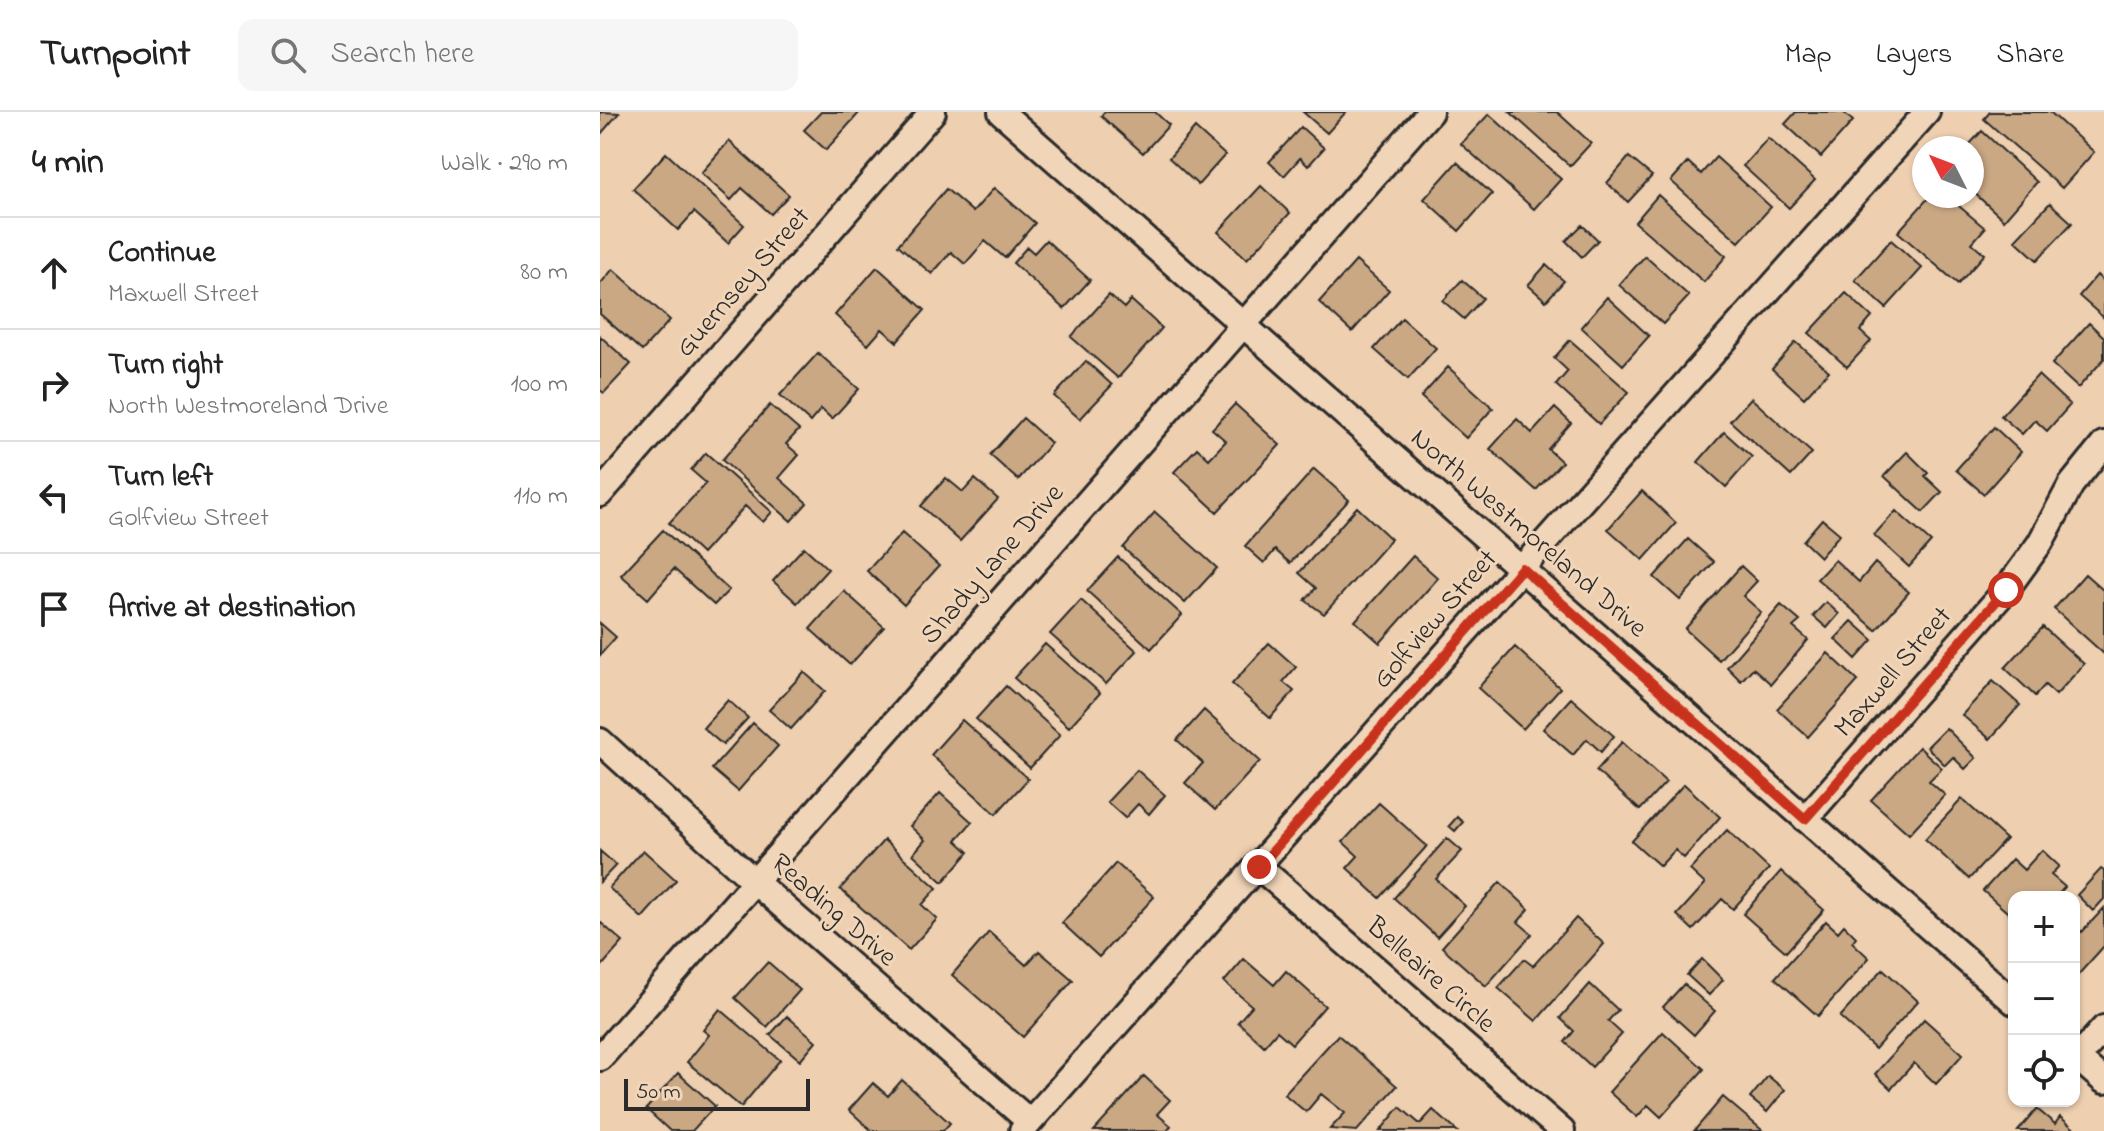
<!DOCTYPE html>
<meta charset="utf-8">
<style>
body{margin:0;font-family:"Indie Flower",sans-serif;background:#f6f6f6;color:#222}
.controls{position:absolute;right:24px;bottom:24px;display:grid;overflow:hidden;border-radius:16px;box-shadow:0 2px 6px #0004}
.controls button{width:72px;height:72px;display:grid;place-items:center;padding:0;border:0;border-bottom:2px solid #e0e0e0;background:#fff;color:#222;font:40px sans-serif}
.compass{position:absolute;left:1312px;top:24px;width:72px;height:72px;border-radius:50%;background:#fff;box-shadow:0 2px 6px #0004;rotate:312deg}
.scale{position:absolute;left:24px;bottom:20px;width:186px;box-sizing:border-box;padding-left:8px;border:4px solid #2b2b2b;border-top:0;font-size:22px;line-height:28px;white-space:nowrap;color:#2b2b2b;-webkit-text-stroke:6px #f1d5b8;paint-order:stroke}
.stop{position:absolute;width:24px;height:24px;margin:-18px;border:6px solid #c8321e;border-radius:50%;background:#fff}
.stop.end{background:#c8321e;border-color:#fff;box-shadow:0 2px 8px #0008}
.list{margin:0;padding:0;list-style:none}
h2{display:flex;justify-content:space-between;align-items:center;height:104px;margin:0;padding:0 32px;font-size:34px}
h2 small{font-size:26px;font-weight:400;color:#767676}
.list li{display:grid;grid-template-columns:52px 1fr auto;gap:24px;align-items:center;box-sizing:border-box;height:112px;padding:0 32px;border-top:2px solid #e0e0e0}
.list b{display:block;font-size:30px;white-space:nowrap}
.list p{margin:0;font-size:26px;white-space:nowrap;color:#767676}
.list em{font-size:26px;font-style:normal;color:#767676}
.icon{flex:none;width:44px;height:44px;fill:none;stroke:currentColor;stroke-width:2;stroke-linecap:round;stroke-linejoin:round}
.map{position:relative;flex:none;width:1504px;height:1019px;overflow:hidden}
header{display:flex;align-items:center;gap:48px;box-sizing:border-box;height:112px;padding:0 40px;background:#fff;border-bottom:2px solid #e0e0e0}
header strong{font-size:38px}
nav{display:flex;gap:44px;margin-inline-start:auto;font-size:28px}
.search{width:560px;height:72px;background:#f6f6f6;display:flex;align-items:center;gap:20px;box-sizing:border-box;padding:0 28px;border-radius:16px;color:#767676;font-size:30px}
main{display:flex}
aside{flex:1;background:#fff}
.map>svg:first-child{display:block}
</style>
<header>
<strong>Turnpoint</strong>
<div class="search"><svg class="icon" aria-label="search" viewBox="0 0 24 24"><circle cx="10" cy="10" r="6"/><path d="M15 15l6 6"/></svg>Search here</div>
<nav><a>Map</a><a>Layers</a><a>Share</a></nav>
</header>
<main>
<aside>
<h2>4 min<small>Walk · 290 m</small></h2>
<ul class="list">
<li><svg class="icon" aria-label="ahead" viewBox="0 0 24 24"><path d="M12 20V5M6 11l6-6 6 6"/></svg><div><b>Continue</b><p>Maxwell Street</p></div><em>80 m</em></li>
<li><svg class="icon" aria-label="right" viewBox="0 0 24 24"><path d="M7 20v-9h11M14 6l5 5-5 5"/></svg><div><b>Turn right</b><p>North Westmoreland Drive</p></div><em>100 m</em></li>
<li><svg class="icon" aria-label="left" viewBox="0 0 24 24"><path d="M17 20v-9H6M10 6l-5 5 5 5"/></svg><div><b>Turn left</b><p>Golfview Street</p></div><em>110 m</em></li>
<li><svg class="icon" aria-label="arrive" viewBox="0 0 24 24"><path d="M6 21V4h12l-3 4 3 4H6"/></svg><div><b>Arrive at destination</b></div></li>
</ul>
</aside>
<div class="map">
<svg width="1504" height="1019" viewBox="0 0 1504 1019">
<rect width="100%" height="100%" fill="#eecfb0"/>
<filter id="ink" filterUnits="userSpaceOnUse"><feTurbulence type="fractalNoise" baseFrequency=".0125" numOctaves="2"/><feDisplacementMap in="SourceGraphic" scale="16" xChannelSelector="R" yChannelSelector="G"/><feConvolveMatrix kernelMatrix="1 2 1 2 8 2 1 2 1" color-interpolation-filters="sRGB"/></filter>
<g filter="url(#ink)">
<path fill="#caa884" stroke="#2b2b2b" stroke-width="2" d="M0,0L19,1L0,23Z
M221,0H260L226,38L204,18Z
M504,0H555L569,13L543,41L501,4Z
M703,0H746L727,21Z
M910,0H957L991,31L970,54Z
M1196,0H1243L1253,9L1221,45L1185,12Z
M1390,0H1450L1494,40L1462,76L1384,7Z
M889,2L961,67L934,97L861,32Z
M701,15L724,36L708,54L700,46L684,64L669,50Z
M595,16L625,43L598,73L569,46Z
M1382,19L1437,70L1404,108L1372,79V36H1366Z
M1168,26L1215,68L1189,96L1143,54Z
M129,29L189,83L171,102L142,76L131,88L101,61Z
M66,41L144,113L128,131L94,100L78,118L33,77Z
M1029,45L1052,64L1028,90L1007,71Z
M1116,45L1171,95L1139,130L1071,69L1088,50L1101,62Z
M857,50L892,82L859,119L824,87Z
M661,74L690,101L647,147L618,120Z
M394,76L435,111L405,146L385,129L365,152L351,140L332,162L298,133L346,77L373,100Z
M1058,83L1126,144L1104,170L1035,110Z
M1330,84H1347L1385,116L1372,131L1385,142L1358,172L1298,120Z
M1450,91L1472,111L1437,148L1415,128Z
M982,113L998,128L982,145L966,129Z
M446,128L490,168L464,197L413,151L427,135L434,141Z
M1291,128L1322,156L1286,196L1255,168Z
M1045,144L1089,184L1063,212L1019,173Z
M756,149L789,178L752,220L719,190Z
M946,153L964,169L946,189L928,173Z
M277,155L325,198L297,230L282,217L268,233L235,203Z
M13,157L70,208L42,239L0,202V172Z
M1497,163L1504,170V206L1479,184Z
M862,168L883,186L864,207L843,189Z
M1246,181L1272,205L1260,219L1271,229L1247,255L1209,221Z
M509,183L524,196L531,188L562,216L518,266L471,225Z
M1007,185L1049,224L1023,253L981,215Z
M802,206L836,236L808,267L774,237Z
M1489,211L1504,225V247L1478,276L1452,252Z
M0,224L31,252L4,281L0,278Z
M970,228L1029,280L999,312L956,273L968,259L954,246Z
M1196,230L1229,259L1204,286L1172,257Z
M218,241L259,277L232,307L221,297L210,310L180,283Z
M486,249L512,273L480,307L454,284Z
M848,255L893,296L866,326L821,285Z
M1438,263L1470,293L1447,319L1435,308L1422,322L1401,304Z
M1151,286L1212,341L1191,364L1130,309Z
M635,292L680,333L617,400L574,360L597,336L609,347L626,329L612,317Z
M170,293L199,318L186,332L199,343L179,366L207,391L191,409L122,348Z
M955,296L971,311L948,337L962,350L936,378L890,337L917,307L932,321Z
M423,306L451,331L418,368L390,343Z
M1394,315L1421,340L1384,382L1356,358Z
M1124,320L1152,345L1126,375L1098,350Z
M1307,340L1328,361L1325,364L1342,380L1323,400L1284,364Z
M106,341L172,400L163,410L145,394L102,442L69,411L106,371L91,358Z
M714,357L749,388L690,451L675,438L664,451L645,434Z
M346,366L363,380L375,367L398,387L360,429L321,394Z
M1042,379L1076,411L1043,448L1008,417Z
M757,395L791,427L724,502L705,488L716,476L699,461Z
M1296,399L1331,430L1309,455L1274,423Z
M555,400L617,456L585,491L523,436Z
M1222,407L1240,422L1220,445L1203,429Z
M63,418L129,478L114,493L74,457L48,487L21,463Z
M302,421L339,454L304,493L267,459Z
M1088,427L1114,450L1080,488L1054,465Z
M204,435L228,457L197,491L173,469Z
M813,444L838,466L780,531L755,509Z
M518,445L582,503L551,537L487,479Z
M1235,448L1259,470L1275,451L1309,480L1276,518L1217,467Z
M1141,454L1157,469L1143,484L1161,500L1119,548L1085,517Z
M1485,462L1504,479V542L1454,497Z
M244,479L284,515L250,553L210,517Z
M481,488L537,539L506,572L450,522Z
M1226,490L1239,502L1227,516L1213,504Z
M1181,493L1200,509L1193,515L1208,528L1171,572L1153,556L1141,569L1127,555Z
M1252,509L1273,528L1256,547L1235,527Z
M0,511L16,525L0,543Z
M1443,515L1484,552L1456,583L1445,573L1435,584L1405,556Z
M669,531L696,555L683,570L694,579L670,606L632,572Z
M445,532L500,581L469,615L414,566Z
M915,535L960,576L923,617L878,576Z
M1228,541L1258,569L1208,625L1177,597Z
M204,560L225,579L191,617L169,598Z
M1393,569L1420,593L1390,627L1362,603Z
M406,574L460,623L430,656L376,607Z
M971,586L1014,624L1001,640L987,627L973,643L943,617Z
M128,588L148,606L123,633L103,616Z
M604,598L660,649L615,698L585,671L603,651L577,628Z
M362,608L428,667L396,702L331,643Z
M153,611L178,634L138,679L112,657Z
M1346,616L1376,646L1365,657L1353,645L1345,653L1327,635Z
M1022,630L1066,670L1040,698L996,659Z
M1319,635L1342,656L1329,669L1345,683L1309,722L1271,688Z
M537,658L565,683L549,702L538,692L525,706L507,690Z
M1084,672L1120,705L1084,746L1075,738L1060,754L1032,729Z
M340,681L372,710L356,728L369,740L343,770L313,742L325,728L310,714Z
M1362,687L1406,727L1369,767L1325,727Z
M779,691L827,734L780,786L747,756L758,744L743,730Z
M857,705L863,710L855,719L849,714Z
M1127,718L1169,757L1133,797L1122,787L1093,818L1077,803L1105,772L1090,758Z
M847,726L862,739L836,767L865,794L837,825L794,786Z
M284,728L337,776L322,793L337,807L309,838L240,777Z
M43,738L76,768L42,806L9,776Z
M1442,738L1459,754L1451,763L1465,775L1456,785H1414V806L1383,779L1412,747L1424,758Z
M0,739L16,753L0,770Z
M516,751L554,785L499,845L462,811Z
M1501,757L1504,759V787L1493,799L1477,783Z
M1181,759L1224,798L1186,840L1143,802Z
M900,770L929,797L918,810L932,822L886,874L842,835Z
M1504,796V834L1478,863L1474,859V813L1482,820Z
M976,806L1004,832L936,909L898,876L924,847L933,854Z
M1226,809L1238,820L1244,813L1256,825L1252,830L1269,846L1218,904L1175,866Z
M0,810L23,830L0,856Z
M389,820L426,853L439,839L473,868L423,925L352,863Z
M644,847L674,873L686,859L725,894L692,932L677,919L664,934L638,910L652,894L624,870Z
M1102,847L1123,868L1109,883L1087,863Z
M168,850L200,878L167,915L135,886Z
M1283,857L1318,889L1275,937L1240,905Z
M990,872L1018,898L1008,909L1022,922L992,955L965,930L974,919L960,906Z
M1084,872L1115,899L1094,923L1063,895Z
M120,897L180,948L141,995L87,950L109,923L103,918Z
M187,904L216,929L200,948L170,923Z
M1324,907L1363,942L1336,972L1314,951L1291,977L1275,962Z
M1063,920L1104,957L1061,1005L1048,993L1037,1005L1009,980Z
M738,923L797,974L757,1019L730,1017L745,1001L721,982L706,1000L684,982Z
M78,961L115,994L92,1019H70L46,997Z
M544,964L570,988L557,1002L571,1014L567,1019H494Z
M1168,964L1185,978L1167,1000L1150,986Z
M302,968L350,1011L343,1019H272L249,998L273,971L288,984Z
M1123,985L1162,1018L1161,1019H1094Z
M800,995L820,1012L833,998L857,1019H780Z
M1437,997L1455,1012L1460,1005L1477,1019H1418Z"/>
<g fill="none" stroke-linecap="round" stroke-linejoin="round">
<g stroke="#2b2b2b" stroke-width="30">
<path id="minor" d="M401,0L1414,890
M0,382L333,0
M0,629L155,770L430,1010
M1205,707L1406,478L1440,431L1471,373L1504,332
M659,755L962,1019
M1474,943L1504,969
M0,946L830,0
M1477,946L1504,916
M422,1019L1327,0"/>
</g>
<use href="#minor" stroke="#f1d5b8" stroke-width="24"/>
</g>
</g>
<g fill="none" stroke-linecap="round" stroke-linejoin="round" filter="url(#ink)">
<path stroke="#c8321e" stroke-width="10" d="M659,755L922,456L1205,707L1406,478"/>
</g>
<g text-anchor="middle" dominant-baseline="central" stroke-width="6" stroke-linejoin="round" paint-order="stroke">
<g font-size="28" fill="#2b2b2b" stroke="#f1d5b8">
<text transform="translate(144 171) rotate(-49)">Guernsey Street</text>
<text transform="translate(928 422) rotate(41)">North Westmoreland Drive</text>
<text transform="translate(393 453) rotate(-49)">Shady Lane Drive</text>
<text transform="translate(836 508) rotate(-49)">Golfview Street</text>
<text transform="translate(1294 561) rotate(-49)">Maxwell Street</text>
<text transform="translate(233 799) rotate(41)">Reading Drive</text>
<text transform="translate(830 864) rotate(41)">Belleaire Circle</text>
</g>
</g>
</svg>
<div class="controls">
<button>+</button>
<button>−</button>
<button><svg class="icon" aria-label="locate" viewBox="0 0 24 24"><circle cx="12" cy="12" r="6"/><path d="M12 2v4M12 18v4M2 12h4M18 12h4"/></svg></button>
</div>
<svg class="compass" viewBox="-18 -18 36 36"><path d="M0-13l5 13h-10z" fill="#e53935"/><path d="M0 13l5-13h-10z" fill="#767676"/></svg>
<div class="scale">50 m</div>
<div class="stop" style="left:1406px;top:478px"></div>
<div class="stop end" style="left:659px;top:755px"></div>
</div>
</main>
